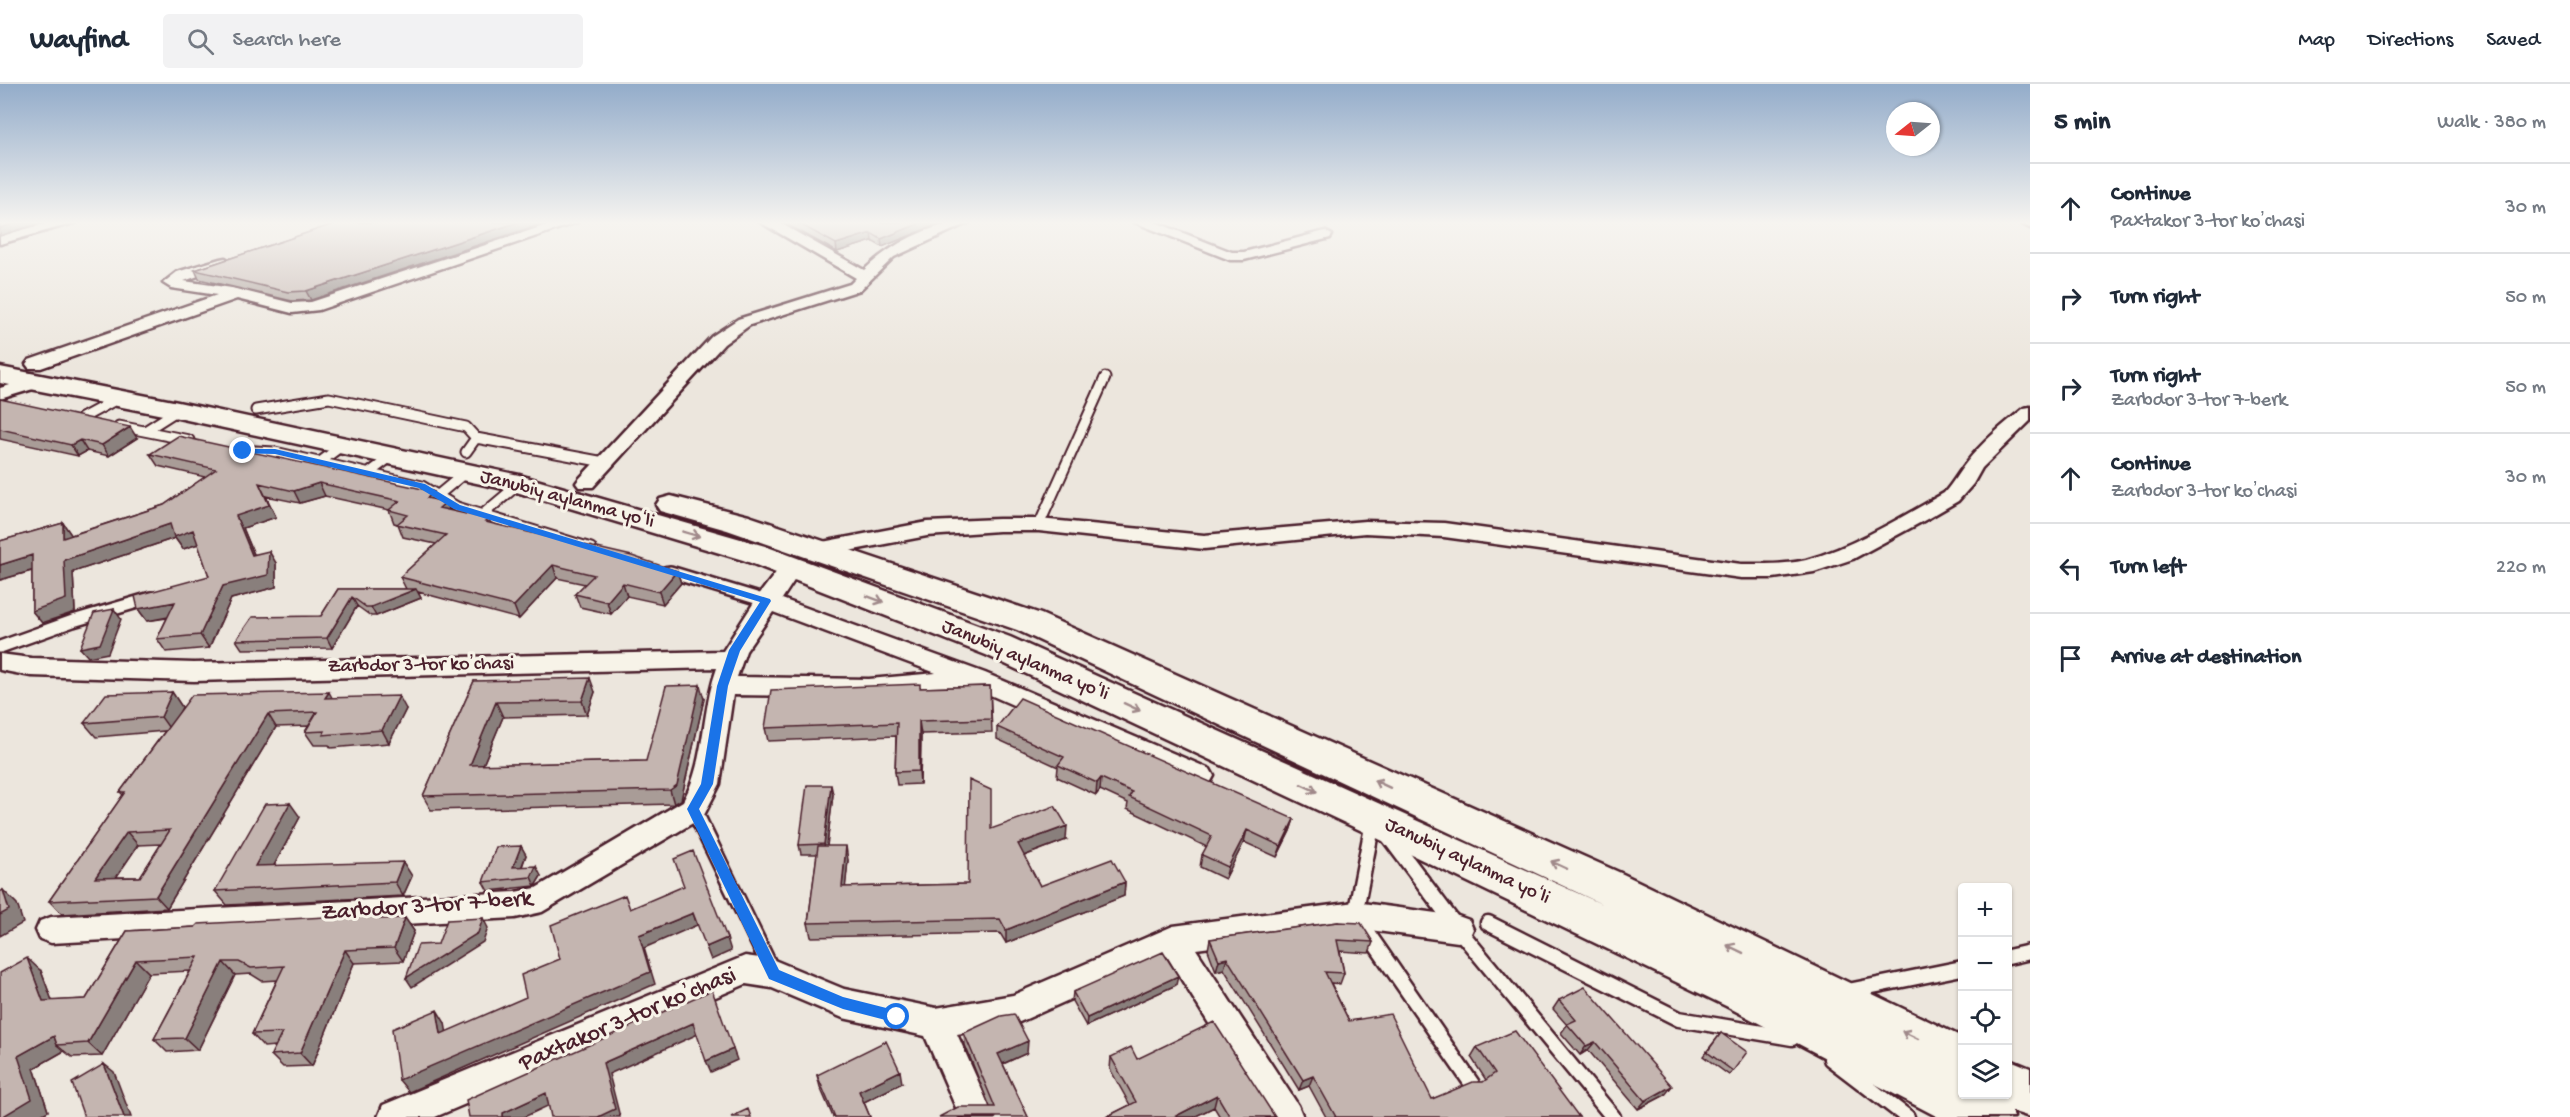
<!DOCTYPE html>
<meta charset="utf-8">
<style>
body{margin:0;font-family:"Gochi Hand",sans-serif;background:#f2f2f3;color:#1f2937}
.controls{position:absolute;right:18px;bottom:18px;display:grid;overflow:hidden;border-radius:6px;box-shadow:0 2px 4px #0004}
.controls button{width:54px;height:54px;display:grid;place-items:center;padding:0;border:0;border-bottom:2px solid #e0e1e3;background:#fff;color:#1f2937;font:30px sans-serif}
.compass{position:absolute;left:1886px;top:18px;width:54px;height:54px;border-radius:50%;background:#fff;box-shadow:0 2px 4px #0004;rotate:253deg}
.stop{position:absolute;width:18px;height:18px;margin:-14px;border:4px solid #1a73e8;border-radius:50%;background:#fff}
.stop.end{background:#1a73e8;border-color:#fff;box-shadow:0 2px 6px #0008}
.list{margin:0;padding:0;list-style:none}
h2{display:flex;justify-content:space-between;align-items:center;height:78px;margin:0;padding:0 24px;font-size:26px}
h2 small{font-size:20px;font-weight:400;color:#747a83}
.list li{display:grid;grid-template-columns:39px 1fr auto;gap:18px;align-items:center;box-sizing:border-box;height:90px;padding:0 24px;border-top:2px solid #e0e1e3}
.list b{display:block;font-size:22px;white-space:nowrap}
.list p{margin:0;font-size:20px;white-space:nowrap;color:#747a83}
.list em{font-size:20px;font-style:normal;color:#747a83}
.icon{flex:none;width:33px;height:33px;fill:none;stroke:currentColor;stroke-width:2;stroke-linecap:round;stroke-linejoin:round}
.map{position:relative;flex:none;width:2030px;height:1033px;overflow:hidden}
header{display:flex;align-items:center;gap:36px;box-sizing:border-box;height:84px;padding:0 30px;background:#fff;border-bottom:2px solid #e0e1e3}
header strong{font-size:28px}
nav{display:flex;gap:33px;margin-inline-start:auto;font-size:21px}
.search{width:420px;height:54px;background:#f2f2f3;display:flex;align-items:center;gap:15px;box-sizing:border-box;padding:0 21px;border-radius:6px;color:#747a83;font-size:22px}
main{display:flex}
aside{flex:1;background:#fff}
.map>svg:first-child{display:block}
</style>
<header>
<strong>Wayfind</strong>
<div class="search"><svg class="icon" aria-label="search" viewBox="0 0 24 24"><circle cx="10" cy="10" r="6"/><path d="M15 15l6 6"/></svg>Search here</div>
<nav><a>Map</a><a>Directions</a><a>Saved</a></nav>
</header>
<main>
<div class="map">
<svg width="2030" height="1033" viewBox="0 0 2030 1033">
<rect width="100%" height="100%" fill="#ece6dd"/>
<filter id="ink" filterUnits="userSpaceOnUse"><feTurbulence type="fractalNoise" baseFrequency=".0167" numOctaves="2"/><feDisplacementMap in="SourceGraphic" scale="12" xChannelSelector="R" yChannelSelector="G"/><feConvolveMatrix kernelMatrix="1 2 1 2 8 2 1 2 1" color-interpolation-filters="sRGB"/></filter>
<g filter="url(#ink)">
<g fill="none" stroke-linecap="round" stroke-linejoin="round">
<g stroke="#4a1f2b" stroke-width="10">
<path id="service-far3" d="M1104,295L1105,293"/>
</g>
<g stroke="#4a1f2b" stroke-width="13">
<path id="service-far2" d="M256,326L329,314L466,343L476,354L466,368
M82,334L119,314
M119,342L189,356
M145,347L178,326
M476,354L604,378
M236,366L275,368L422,402L457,423L591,464
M320,378L343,361
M369,389L392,372
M437,412L466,388
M482,431L519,400
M1039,441L1105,294
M666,487L675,490"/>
</g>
<g stroke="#4a1f2b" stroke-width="16">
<path id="service-far1" d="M670,488L766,517
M0,563L73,537L151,514
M693,725L696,732"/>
</g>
<g stroke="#4a1f2b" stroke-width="19">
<path id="service" d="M696,730L772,887
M1373,738L1355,831L1472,1000
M1389,753L1458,845L1613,1033
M1488,839L1679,935L1792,954
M2008,873L2030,868
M1848,907L1962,884
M1831,975L1907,1033"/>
</g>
<g stroke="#4a1f2b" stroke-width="5">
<path id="minor" d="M52,138H77L0,160V152Z
M556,138H578L319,226L292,229L237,215L41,284H29L26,280L29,276L217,211L171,204L163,199L177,188L220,175L225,174L232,178L230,181L184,197L232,204L292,219L311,218Z
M760,138H778L864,186C891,160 932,138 970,138L894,173L860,206L750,241L724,260L593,403H579L576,399L579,395L712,252L738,235L850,200L856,194Z
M1134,138H1155L1232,168H1244L1325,147L1332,151L1330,154L1244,176H1230Z
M2018,138H2030V144Z
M37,293L46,298L43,302L0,315V304Z
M2030,323V337L1982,384L1973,400L1958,417L1927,435L1853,475L1814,488L1773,494H1741L1444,453L1365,449L1204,465L1039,447H999L927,452L817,473L809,471L806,466L809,461L817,459L927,438L999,435H1039L1204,451L1365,437L1444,439L1741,480C1762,480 1785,481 1806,476C1855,462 1900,434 1944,409C1953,399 1958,389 1966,379C1982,358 2003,341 2024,324Z
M792,476L800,478L803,483L782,515L985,589L1210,685L1214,692L1210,699L1201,702L1192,699L972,603L869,613L733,611L720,700L703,733L542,828L515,834L51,859L40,855L36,846L40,837L51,833L515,808L536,804L683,717C706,677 701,627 717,584L194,597L31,592L0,586V570L31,574L194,579L723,567L758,512L784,478ZM773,528L936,589L869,595L737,593L746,567Z
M1355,818L1458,832L1469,836L1473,845L1469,854L1458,858L1355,844L1196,865L1298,1021L1303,1033H1267L1167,872L1015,940L957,950L994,1033H960L925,952L843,934L772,904L746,900L435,1033H378L383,1021L745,872L774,876L844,905L936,924L1013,911L1173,842Z"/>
</g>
<g stroke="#4a1f2b" stroke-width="5">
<path id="trunk" d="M0,283L178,318L519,391L765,462L1010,553L1604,821L1017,546L727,446L660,427L656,421L660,415L671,412L749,432L1041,530L1623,790L1962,953V1010H2008V975L2030,984V1033L2011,1027L2014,1033H1938L1726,922L1360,746L986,571L743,476L513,407L178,334L0,299Z"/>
</g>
<use href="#service-far3" stroke="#f7f3e8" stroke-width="8"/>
<use href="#service-far2" stroke="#f7f3e8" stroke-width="9"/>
<use href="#service-far1" stroke="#f7f3e8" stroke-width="11"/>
<use href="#service" stroke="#f7f3e8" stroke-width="14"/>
<use href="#minor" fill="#f7f3e8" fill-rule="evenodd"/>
<use href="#trunk" fill="#f7f3e8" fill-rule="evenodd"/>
</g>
<path fill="#a99c97" stroke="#4a1f2b" stroke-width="1.5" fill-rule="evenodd" d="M340,138L311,216L292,217L199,195L195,186Z
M783,138H943L882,163L872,157L837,168Z
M0,315L137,354L109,372L87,367L78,372L0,355Z
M150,370L446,418L449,426L489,435L491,440L677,487L681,499L663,520L627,512L611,530L580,523L575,510L585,500L557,494L519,535L418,508L421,514L376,532H371L357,522L332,564L242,565L236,556L321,532L338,505H406L400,493L436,460L403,453L398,440L394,439L389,426L325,412L300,419L266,412L276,433L243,444L254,470L276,479V503L231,515L209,564L166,568L157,555L167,534L147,537L138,525L209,492L198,460L183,465L175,454L73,488L75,528L42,539L32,527V487L0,496V457L63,439L71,451L164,421L205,393L158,382Z
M474,597L595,608L587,631L503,633L483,681L646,677L704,615L681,716L674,720L431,726L423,712Z
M990,602L992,648L921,650L920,700L897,701L895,688L896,652L768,657L765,644L920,604Z
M172,608L182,623L181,626L332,614L406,625L389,659L331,664L329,661H314L305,648L309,642L276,643L167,824L62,830L49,817L123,711L120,708L165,647L96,653L84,639ZM161,760L140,793H116L138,761Z
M997,643L1294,735L1290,747L1277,773L1244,758L1225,795L1200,783L1202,771L1207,763L1127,725L1128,719L1100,706L1096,711L1057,693L1058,683L997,655Z
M833,710L827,762L848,776L845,803L968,800L992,745L1066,756L1024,772L1040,802L1125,798L1124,812L1006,859L1000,849L811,853L808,839L817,770H801L799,761Z
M300,733L274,782L412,792L403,812L227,821L215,807Z
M521,762L526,771L522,783L541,792L535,802L488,807L483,798Z
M381,830L385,835L405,834L414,847L403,877L354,879L312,982L283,983L271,971L275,962L264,963L252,950L277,896L262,897L251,890L235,891L198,966L167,968L154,955L190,887L149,889L102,972L72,973L64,967L34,984L48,1027L38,1033H0L41,887L52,917L86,915L127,847L195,843Z
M1338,838L1373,858L1369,869L1340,867L1344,889L1340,900L1331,899L1349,937L1432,1015L1483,998L1486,996L1471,973L1477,963L1579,1033H1326L1309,1002L1299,1006L1224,885L1216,887L1208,866L1210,855Z
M1176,901L1086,942L1072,917L1073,908Z
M1559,916L1665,1011L1638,1025L1588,966L1580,971L1561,949L1567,941L1553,925Z
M964,949L1027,969L1003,980L1028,1033L990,1023L965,961Z
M1721,949L1733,987L1729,991L1703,972Z
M1111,973L1137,975L1275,1033H1220L1214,1023L1194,1033H1106L1130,1021L1110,985Z
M817,991L902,999L864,1018L870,1033H833L820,1003Z"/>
<path fill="#897f7b" stroke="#4a1f2b" stroke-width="1.5" d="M19,138H43L0,152V144Z
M519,138H547L311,216L306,207Z
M923,138H943L882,163L881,155Z
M871,149L872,157L837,168L836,160Z
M130,343L137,354L109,372L102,361Z
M80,356L87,367L78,372L71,361Z
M259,399L276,433L243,444L259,483L252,471L236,432Z
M319,399L325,412L300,419L294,407Z
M434,408L440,421L427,414Z
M446,418L451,431L439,424Z
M63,439L72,452L63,454Z
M170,440L193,446L201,459L183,465L175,454L73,488L75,528L42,539L32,527L64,476Z
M269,467L276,479V503L231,515L209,564L200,551L223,502Z
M32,471L41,484L0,496V481Z
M553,481L557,494L519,535L514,522Z
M677,487L681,499L663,520L659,508Z
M623,499L627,512L611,530L607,518Z
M416,505L421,514L376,532L371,523Z
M352,513L357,522L332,564L327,554Z
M175,518L184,530L147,537L138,525Z
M114,525L121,535L108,569L88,573L80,564Z
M590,594L595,608L587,631L582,617Z
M700,601L704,615L681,716L674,720L670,706Z
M172,608L182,623L171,647L161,633Z
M329,608L336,621L325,614Z
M399,612L406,625L389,659L382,646Z
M496,618L503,633L477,695L470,681Z
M268,630L276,643L167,824L156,812Z
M919,637L921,650L920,700L919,687Z
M1101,694L1100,706L1096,711L1097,699Z
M831,701L833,710L826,769L824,760Z
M290,719L300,733L266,796L255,782Z
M1294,735L1290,747L1277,773L1281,762Z
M1067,742L1066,756L1018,774V760Z
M1247,746L1244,758L1225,795L1228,783Z
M127,748L138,761L107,807L95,794Z
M521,762L526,771L518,792L513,783Z
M846,762L848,776L844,817L842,803Z
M403,778L412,792L403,812L395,798Z
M536,782L541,792L535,802L531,793Z
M1125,798L1124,812L1006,859V846Z
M3,806L17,820L23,839L0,852V831Z
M693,829L697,841L644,864L655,900L409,1008L399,996L639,851Z
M381,830L390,843L379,835Z
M405,834L414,847L403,877L394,864Z
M483,834L488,844L483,858L412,903L406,894Z
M727,854L731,867L711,876L706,863Z
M345,866L354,879L312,982L300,969Z
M27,874L41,887L57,930L43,917Z
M1227,874L1224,885L1216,887L1219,876Z
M136,876L149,889L102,972L88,959Z
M223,878L235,891L198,966L185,954Z
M1178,892L1176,901L1086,942L1087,934Z
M437,926L445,939L449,962L441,950Z
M693,939L698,950L609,990L620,1033H598L603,979Z
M54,952L57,961L64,967L34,984L48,1027L38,1033H2L18,972Z
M1028,957L1027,969L998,982V970Z
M1595,958L1588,966L1580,971L1586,962Z
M733,965L737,976L711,988L706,977Z
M104,980L114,988L131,1033H124Z
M900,987L902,999L862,1019L859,1007Z
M1313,992L1309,1002L1299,1006L1303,996Z
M1672,1002L1665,1011L1638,1025L1645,1017Z
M546,1009L552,1020L524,1033H503V1029Z
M1217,1011L1214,1023L1194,1033H1174Z"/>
<path fill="#c4b5b0" stroke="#4a1f2b" stroke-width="1.5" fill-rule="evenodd" d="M0,138H19L0,144Z
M340,138H519L306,207L288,208L195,186Z
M796,138H923L881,155L871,149L836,160Z
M0,315L130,343L102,361L80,356L71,361L0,345Z
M178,352L432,407L434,408L427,414L446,418L439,424L489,435L485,438L632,472L677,487L659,508L623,499L607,518L575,510L594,491L553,481L514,522L400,493L446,451L397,440L408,431L389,426L400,417L319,399L294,407L259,399L269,421L236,432L252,471L269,467L268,491L223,502L200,551L157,555L175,518L138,525L135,512L209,492L193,446L174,453L170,440L64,476L66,515L32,527V471L0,481V457L63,439V454L164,421L216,385L150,370Z
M338,505H416L371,523H366L352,513L327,554L236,556L252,533L321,532Z
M114,525L100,560L80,564L94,529Z
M590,594L582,617L496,618L470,681L646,677L666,602L700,601L677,701L670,706L423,712L474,597Z
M920,600V604L990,602L991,635L919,637V687L895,688L897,639L765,644L771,606Z
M172,608L161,633L84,639L106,610Z
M329,608L325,614L399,612L382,646L323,651L325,647L305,648L317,628L268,630L156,812L49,817L125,708H120L192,611ZM170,746L140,793L95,794L127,748Z
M1020,614L1294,735L1281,762L1247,746L1228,783L1202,771L1212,752L1129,713L1132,708L1101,694L1097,699L1058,681L1064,673L997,643Z
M969,696L991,706V745L1055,722L1067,742L1018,760L1040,802L1112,775L1125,798L1006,846L1000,835L808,839L818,762H846L842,803L968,800Z
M807,701H831L824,760L799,761Z
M290,719L255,782L403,778L395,798L215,807L265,720Z
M521,762L513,783L536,782L531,793L483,798L496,763Z
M693,767L727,854L706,863L693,829L639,851L650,888L399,996L392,945L437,926L441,950L526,913L521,891L560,875L551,841L625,811L630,825L684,802L674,775Z
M3,806L9,826L0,831V808Z
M381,830L379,835L405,834L394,864L345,866L300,969L271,971L282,949L252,950L284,882L251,884L239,878H223L185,954L154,955L198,873L136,876L88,959L57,961L54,952L18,972L32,1015L2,1033H0V889L27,874L43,917L86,915L127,847L195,843L198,840Z
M483,834L478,849L406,894L418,861L438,860L447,836Z
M1338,838L1361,839L1373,858L1337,856L1344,889L1325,888L1349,937L1390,930L1432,1015L1473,998H1483L1495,989L1477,963L1515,947L1579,1033H1336L1313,992L1303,996L1227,874L1219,876L1210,855Z
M1163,868L1178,892L1087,934L1073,908Z
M1585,903L1672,1002L1645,1017L1595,958L1586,962L1567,940L1576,936L1559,916Z
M712,906L733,965L706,977L693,939L603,979L615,1025L598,1033H551L546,1009L503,1029V1033H469L466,1016Z
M1014,930L1028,957L998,970L1028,1033H939L958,1023H995L964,949L1001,932Z
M1214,938L1275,1033H1230L1217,1011L1174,1033H1106L1136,1018L1111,973L1131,963L1137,975Z
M1721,949L1747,968L1733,987L1707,968Z
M886,957L900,987L859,1007L870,1033H835L817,991Z
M104,980L124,1033H84L72,999Z
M748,1025L751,1033H731Z"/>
<defs><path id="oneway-shaft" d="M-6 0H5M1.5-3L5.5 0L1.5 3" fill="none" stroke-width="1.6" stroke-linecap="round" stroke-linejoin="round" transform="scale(1.5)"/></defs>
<g stroke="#a0898a">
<use href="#oneway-shaft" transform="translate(691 450) rotate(16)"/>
<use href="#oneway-shaft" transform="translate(875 515) rotate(21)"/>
<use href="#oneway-shaft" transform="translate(1132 623) rotate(25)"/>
<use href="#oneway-shaft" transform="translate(1382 700) rotate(-155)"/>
<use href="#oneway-shaft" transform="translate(1309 704) rotate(25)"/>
<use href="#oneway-shaft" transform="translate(1559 781) rotate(-155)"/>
<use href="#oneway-shaft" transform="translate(1735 865) rotate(-154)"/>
<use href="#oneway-shaft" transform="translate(1910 951) rotate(-154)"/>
</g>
</g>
<linearGradient id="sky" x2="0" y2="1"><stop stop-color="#93acca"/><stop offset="0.49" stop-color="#f6f4f0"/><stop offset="1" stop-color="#f6f4f0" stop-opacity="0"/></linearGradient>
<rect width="2030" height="283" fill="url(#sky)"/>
<path fill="#1a73e8" d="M243,365H275L425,400L460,421L770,515L771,517L740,567L728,602L713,700L699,725L779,886L843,913L902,928V937L897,939L843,925L769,895L687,725L701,700L717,602L729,566L760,518L454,425L419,404L275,370L240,369Z"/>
<g text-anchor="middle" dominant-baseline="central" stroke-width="6" stroke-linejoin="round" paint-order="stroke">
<g font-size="20" fill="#4a1f2b" stroke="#f7f3e8">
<text transform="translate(567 416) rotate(15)">Janubiy aylanma yoʻli</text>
<text transform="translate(1025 577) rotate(23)">Janubiy aylanma yoʻli</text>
<text transform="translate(421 582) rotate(-1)">Zarbdor 3-tor koʼchasi</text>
<text transform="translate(1467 778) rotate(25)">Janubiy aylanma yoʻli</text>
</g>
<g font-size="24" fill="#4a1f2b" stroke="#f7f3e8">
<text transform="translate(427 823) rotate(-4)">Zarbdor 3-tor 7-berk</text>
<text transform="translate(628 936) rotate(-23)">Paxtakor 3-tor koʼchasi</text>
</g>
</g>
</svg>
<div class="controls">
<button>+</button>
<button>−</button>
<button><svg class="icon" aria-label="locate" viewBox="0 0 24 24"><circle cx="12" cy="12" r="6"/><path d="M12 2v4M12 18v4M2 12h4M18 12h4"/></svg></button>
<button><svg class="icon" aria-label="layers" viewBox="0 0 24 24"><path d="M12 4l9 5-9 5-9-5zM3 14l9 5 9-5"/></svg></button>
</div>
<svg class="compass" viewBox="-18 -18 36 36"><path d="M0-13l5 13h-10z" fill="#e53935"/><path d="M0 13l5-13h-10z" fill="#747a83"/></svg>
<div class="stop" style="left:897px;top:933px"></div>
<div class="stop end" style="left:243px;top:367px"></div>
</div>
<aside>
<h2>5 min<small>Walk · 380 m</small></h2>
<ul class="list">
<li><svg class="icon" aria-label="ahead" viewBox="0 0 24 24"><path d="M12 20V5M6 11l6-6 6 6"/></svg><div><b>Continue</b><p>Paxtakor 3-tor koʼchasi</p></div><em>30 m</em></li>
<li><svg class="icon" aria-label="right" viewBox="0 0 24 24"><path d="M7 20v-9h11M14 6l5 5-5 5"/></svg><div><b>Turn right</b></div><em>50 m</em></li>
<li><svg class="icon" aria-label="right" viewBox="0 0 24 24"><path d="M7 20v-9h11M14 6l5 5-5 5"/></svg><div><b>Turn right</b><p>Zarbdor 3-tor 7-berk</p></div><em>50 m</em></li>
<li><svg class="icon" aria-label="ahead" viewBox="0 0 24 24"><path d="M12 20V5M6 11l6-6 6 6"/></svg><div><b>Continue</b><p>Zarbdor 3-tor koʼchasi</p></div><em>30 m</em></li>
<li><svg class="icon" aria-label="left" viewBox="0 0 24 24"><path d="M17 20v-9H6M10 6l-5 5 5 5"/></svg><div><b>Turn left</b></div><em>220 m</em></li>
<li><svg class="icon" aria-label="arrive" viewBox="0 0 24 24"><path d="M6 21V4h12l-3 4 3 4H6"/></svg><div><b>Arrive at destination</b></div></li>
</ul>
</aside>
</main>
